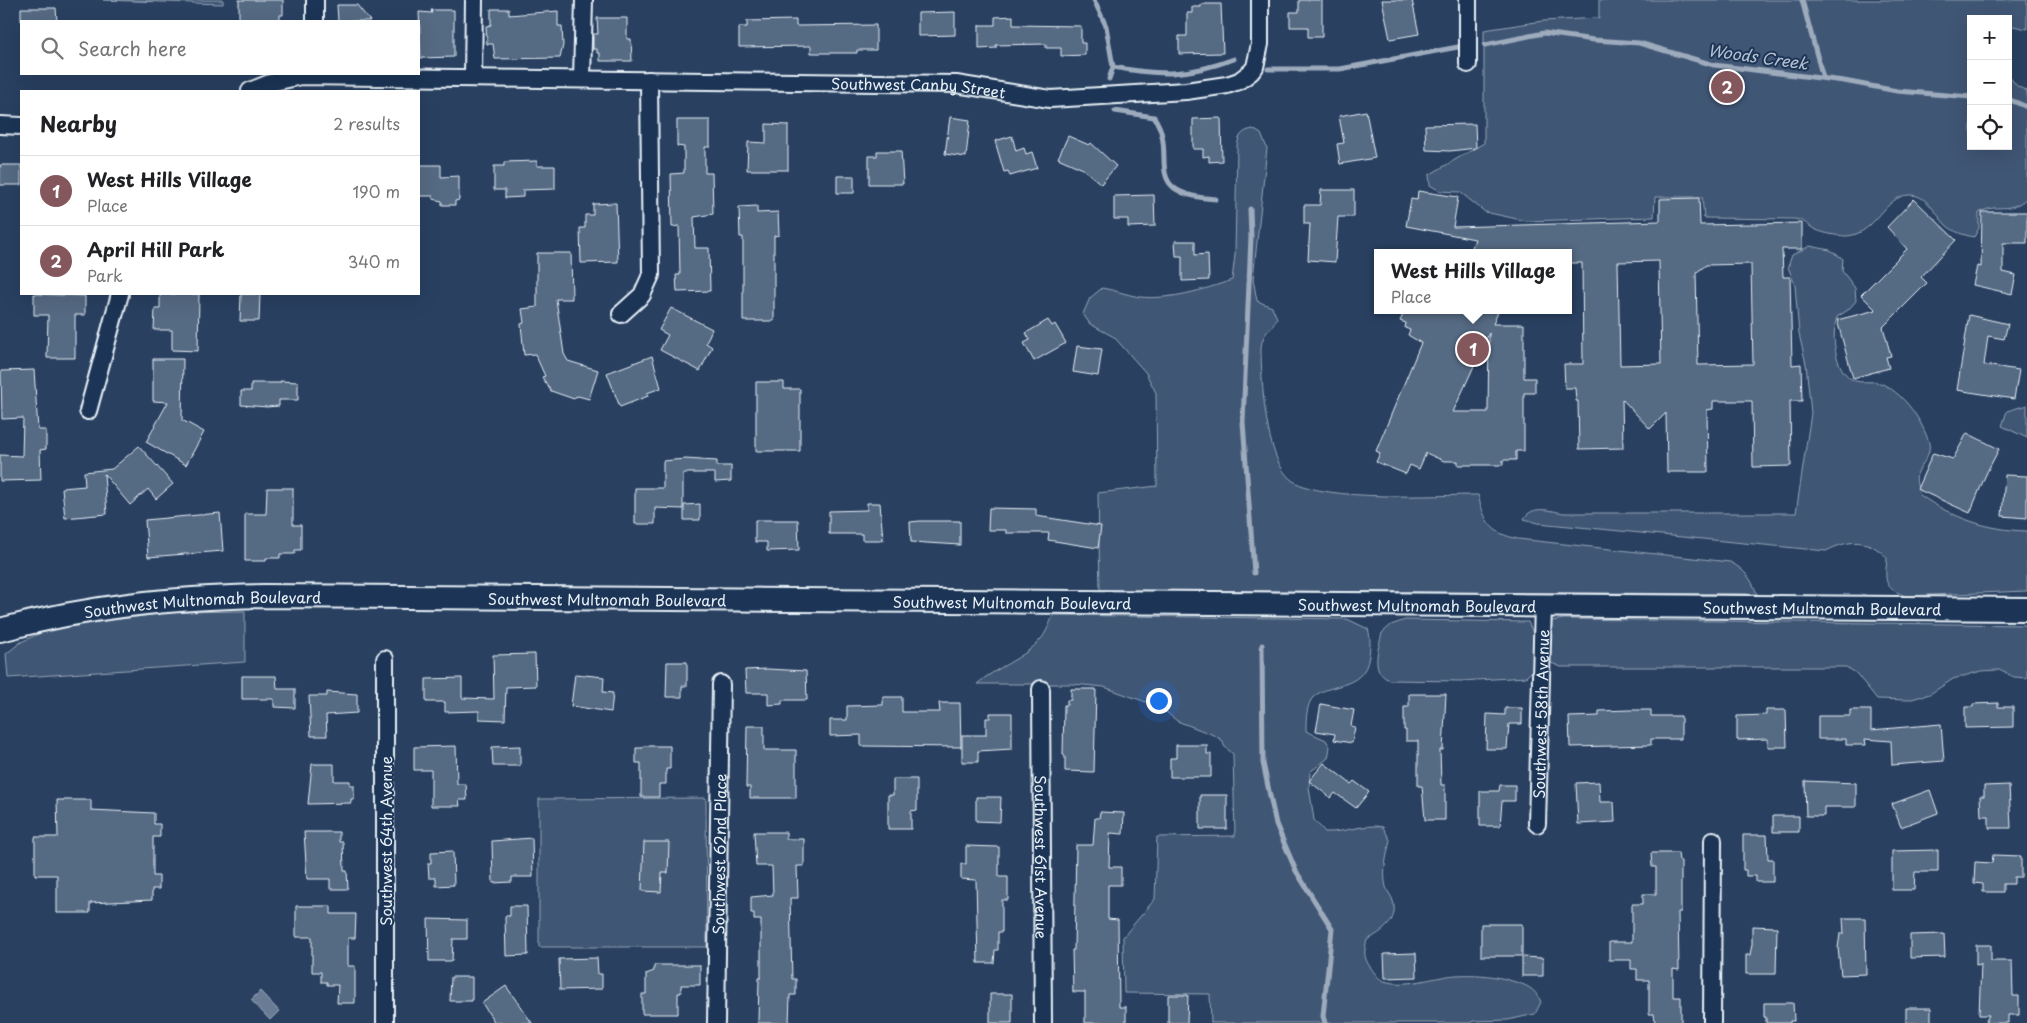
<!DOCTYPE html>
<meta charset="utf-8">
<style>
body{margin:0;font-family:"Playpen Sans",sans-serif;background:#f6f6f6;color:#202124}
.controls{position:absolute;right:15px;top:15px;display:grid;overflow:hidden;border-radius:0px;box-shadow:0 5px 20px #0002}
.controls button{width:45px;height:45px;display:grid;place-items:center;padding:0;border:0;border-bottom:1px solid #e0e0e0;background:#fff;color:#202124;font:25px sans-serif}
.you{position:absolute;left:1158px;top:700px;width:18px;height:18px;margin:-12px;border:4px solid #fff;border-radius:50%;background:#1a73e8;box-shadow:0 0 0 8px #1a73e833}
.badge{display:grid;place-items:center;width:32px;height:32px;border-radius:50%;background:#84575d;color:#fff;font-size:16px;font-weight:700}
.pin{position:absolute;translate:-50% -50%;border:2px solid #fff;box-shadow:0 1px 5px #0006}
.popup{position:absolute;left:1374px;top:249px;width:198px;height:65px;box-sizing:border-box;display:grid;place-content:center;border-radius:0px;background:#fff;filter:drop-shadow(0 1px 4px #0005);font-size:16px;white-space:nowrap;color:#757577}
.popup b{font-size:19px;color:#202124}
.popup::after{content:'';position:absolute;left:50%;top:100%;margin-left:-10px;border:10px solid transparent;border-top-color:#fff}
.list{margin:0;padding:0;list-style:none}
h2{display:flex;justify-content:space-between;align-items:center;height:65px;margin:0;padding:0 20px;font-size:21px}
h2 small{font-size:16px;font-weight:400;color:#757577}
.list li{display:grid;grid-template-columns:32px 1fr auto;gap:15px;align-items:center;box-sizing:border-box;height:70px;padding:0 20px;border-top:1px solid #e0e0e0}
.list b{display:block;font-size:19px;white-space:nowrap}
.list p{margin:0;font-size:16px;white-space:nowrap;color:#757577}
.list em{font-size:16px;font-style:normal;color:#757577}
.icon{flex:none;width:28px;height:28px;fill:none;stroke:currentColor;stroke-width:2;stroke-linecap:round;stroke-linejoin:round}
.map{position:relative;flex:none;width:2027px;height:1023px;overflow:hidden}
.search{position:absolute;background:#fff;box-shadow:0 5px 20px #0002;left:20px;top:20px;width:400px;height:55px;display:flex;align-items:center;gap:12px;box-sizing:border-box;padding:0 18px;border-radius:0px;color:#757577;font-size:19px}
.panel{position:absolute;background:#fff;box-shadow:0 5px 20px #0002;left:20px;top:90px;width:400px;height:205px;border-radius:0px}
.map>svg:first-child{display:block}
</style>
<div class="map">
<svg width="2027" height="1023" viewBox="0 0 2027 1023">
<rect width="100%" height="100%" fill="#294061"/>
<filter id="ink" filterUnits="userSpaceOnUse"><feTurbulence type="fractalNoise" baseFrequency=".02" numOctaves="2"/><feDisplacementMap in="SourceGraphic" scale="10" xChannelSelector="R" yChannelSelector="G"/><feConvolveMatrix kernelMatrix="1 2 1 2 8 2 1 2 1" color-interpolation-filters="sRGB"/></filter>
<g filter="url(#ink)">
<path fill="#415774" stroke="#94a4b6" d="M103,0H223V4Z
M1599,0H2027V29L2008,25V19H1971V146H2008V75L2017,86L2027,91V198C2008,215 1996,202 1979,213V228L1974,237C1963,235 1954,232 1946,225C1935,214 1927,194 1909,195C1885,195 1876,234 1847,236C1837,236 1819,233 1811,227C1804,222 1803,220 1794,219L1704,218L1702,197H1655L1654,217L1526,221L1485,212L1460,192L1440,191L1430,185L1429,175L1484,143V30L1543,21L1599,18Z
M1253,129L1261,134L1267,148L1253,279L1257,301L1272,307L1277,318C1272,331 1263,330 1261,347C1261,379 1265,463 1293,481C1325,502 1437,495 1478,495C1485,522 1490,533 1518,539L1730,562C1745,570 1751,578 1757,594L1100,590L1098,493L1157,486L1156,393L1146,373L1114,337L1090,324L1083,314L1090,298L1102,288C1115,290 1127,295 1140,297C1171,300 1203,290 1232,280L1235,255L1237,146C1239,135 1242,131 1253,129Z
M1810,246L1830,250L1843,259L1842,271L1855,288L1856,301L1848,310L1837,317C1831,335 1834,370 1853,380C1861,384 1872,380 1880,383C1902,392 1919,416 1927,437C1934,452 1924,460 1918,472C1914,479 1918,488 1920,495C1953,518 1987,530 2027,531V591L1906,596C1883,588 1885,581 1887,558C1869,538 1850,539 1826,551L1538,523L1524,519C1532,504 1551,511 1564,513H1796L1811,413L1806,364L1799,334L1795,285L1788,267L1792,255Z
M2027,405V438L2002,426L2007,411Z
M245,611V662L8,678L6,654L21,642L54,627L176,612Z
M1053,615L1347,619L1368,629C1371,638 1370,647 1369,656C1364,693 1324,681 1311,700C1306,709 1306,721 1306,731L1326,740L1330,747L1328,758L1310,772L1309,787L1314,820L1325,832C1346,833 1363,823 1383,827L1390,840C1387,855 1382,871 1386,887C1387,892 1392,896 1393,901C1399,921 1382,932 1367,940C1364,951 1363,958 1371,968C1374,972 1379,980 1384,981C1407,988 1432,977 1456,975C1474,974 1494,975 1512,981C1526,985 1535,988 1541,1002L1535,1014L1508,1020L1474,1021L1469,1023H1211L1210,994L1124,993L1123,937L1155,899L1157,837L1235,836L1233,754L1224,746L1223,741L1214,735L1177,721L1160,707L1104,687L1073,684H977C996,667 1024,659 1041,639C1046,633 1050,623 1053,615Z
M1564,619L2027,625V678L2014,677L1999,670L1981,671L1953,679L1930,694L1908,700L1877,699L1856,673L1846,667H1561L1549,662L1548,628L1552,621Z
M1405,620L1528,622L1534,635L1535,668L1526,677L1461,681L1389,680C1370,671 1378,650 1382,633L1391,625Z
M706,798L707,947H539V799Z"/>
<path fill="#6b7c95" stroke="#9dabbd" d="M260,991L279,1011L270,1020L251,1000Z"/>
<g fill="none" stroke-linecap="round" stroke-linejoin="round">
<path stroke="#9dabbd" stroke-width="5" d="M1094,0L1106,26L1113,67C1162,76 1188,76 1234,59
M1802,0L1823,78
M1485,45L1544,33L1594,40L1639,43L1714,65L1844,81L1897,91L1971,97
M1268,69H1340L1458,47
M1109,79L1113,67
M2008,99L2027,107
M1115,111L1154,117C1180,155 1136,194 1216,199
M1250,209L1251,237L1243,422L1254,573
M1262,645L1263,763L1276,824L1296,871L1332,929L1323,1016L1325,1023"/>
</g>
<path fill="#556a83" stroke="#e8f1f8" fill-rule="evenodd" d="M239,0H283V15H280V21H239Z
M1299,0H1322V37H1308V27H1290V12H1299Z
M1382,0H1412L1419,34L1390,39Z
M1201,4H1221L1223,53L1179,54V36H1187V13H1192V7H1201Z
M337,5H357L370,21H338Z
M21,8H56L57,21H21Z
M491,9H509V15L558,11V26H562L563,45L560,58L495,59L493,44H487L486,26L491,25Z
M431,10H454V57L421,58L419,12L432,13Z
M955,12V35L918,36V13Z
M1013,16V25L1081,26V43H1085V55L1061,56V48H1046V44L996,45V48L979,49V25H995V17Z
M597,18H627V39H631L632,61H600V53H597V49H593V34H598Z
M796,20V26L876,25V50H857V53H811V46L739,47V27H747V21Z
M1366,111L1375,158L1340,164L1337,144L1344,143L1339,116Z
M950,117L970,120L966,157L945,154Z
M1221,118L1222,161L1209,162V156L1203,157V149H1193V119Z
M677,120H710V147H705V173H712L713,214L694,217L695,248H709L710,291L677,292L676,275H680L679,226L672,227L671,174L684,173V147L677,146Z
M766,124L788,125V170H747L748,142L766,143Z
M1475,124L1476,148L1450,151L1426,150L1425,125Z
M1012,136L1016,151L1024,148L1026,154L1032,152L1037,168L1010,176L1008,171L1004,172L995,141Z
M1068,136L1089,145L1091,143L1116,166L1101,184L1083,169L1058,158Z
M877,151H901L903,184H869V156H877Z
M537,161V166H555V189L523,190V197L505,198V190H494V166H504V162Z
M0,165H21V185H0Z
M419,165H441V177L459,176V200L455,201V205H442V201L433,199V196H419Z
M837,176H854V193H837Z
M1321,190H1354V217H1338L1335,262L1308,260L1310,224H1304V205H1320Z
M1418,191L1458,197L1453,227L1660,221V199L1699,198L1700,225L1802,223V249H1782L1783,277H1790L1792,365L1801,364L1802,401H1790L1791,466L1753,467L1752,401H1713V409L1707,410L1708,472H1667L1666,413L1650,429L1622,399L1623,448L1579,449L1578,401H1576L1575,388H1565L1564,364H1583L1582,263H1568V253H1470L1475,239L1406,226L1411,199L1417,200ZM1659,261L1661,364L1620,365L1618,262ZM1751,264L1753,364L1698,365L1696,273L1706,265Z
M1154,195L1155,226L1128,227V219H1114V196Z
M1914,199L1956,240L1921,277L1927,283L1883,327L1891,356L1886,357L1889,368L1853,378L1837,320L1876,310L1861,295L1907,249L1887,227Z
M616,203L618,262L581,263L580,228H585V215H593V204Z
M757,206V213L778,212L779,235L774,236V321H743V237H740L739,207Z
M1982,212H2027V243H2003V272L2016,275L2012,294L1973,285L1977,266L1981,267Z
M1175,241H1195V255L1208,254L1209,280L1182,281V256H1176Z
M537,253H571L572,299H556L564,354L568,361L598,370L589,399L578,396L575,397L574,399L551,391L542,377L545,376L535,354L524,355L521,324L524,323L522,309L537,307Z
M34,294L85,296V315H75V358H47L48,315H34Z
M160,294H199L198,351L172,350V330H154L155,309H160Z
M241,294H260L259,321H240Z
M671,308L712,329L706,343L712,347L700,371L660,350L668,335L659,330Z
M1405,310H1499L1493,324H1524V378H1535V393H1524V451H1516V460H1503V465H1458V461H1444L1426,453L1419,469L1410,465L1406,474L1376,462L1380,453L1376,451L1421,343L1408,335L1410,330L1405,328L1406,323L1400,321ZM1489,333L1488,412H1453Z
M1969,315L2008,324L2004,339L1988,336L1984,365L2019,370L2014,399L1957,390Z
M1048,320L1052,326L1055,324L1066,343L1034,361L1024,343L1030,340L1026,333Z
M1077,346L1102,349L1098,376L1073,372Z
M652,356L661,388L647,393L648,396L620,407L607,373Z
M153,359H183L182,420L204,432L186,465L146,442L168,402L153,401Z
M34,370L38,430H46V449L40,450L41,480L0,481V455L22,456L23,418L2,419L1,371Z
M280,381L298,382V400H279V406L267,407L241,405V391H251V383H280Z
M756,382H784V389H800V451H756Z
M1967,433L1999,449L1986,474L1970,513L1917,489L1933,453L1953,459Z
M139,446L173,484L156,499L148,489L130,505L104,474L107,514L65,518L62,488L85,486L84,472L112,469Z
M685,459L717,461V466H731V481L715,482V473H683V509L655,508V524H635V488H663V461Z
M2005,475L2027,476V518L2002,516Z
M267,488H293V525H301V550H295V554H280V558H266V561H245V514H266Z
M867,503H880L883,540H862V534H829V511L867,510Z
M700,504V520H684V505Z
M989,508L1036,509V516L1101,526L1098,548L1048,540L1049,533H1006V530H988Z
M220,513L223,551L148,557L145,520Z
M755,520H798L799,550L767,551V542H755Z
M920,521H960V545L911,542L910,522Z
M535,654L536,686L506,687L505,720L479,719V711L445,712V702H426V679L462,678V698L494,699L493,655Z
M667,662H687V686H682V697H666Z
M767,669L806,671L807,700H782V704L768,705V693H746L745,670Z
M575,674L604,677L603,692L613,693L611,712L571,706Z
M242,676H276L277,689H295V708L274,707V699H242Z
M1071,689H1096L1094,772L1065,771V757L1063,754L1064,705H1067V700H1071Z
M327,692L357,694V713L326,715L327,736H311L309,696H327Z
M1409,694H1446L1443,750H1440L1441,785H1445V820H1425L1422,786H1418V741H1406V730H1404V707H1409Z
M883,697H902V712H940L939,703H960L961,747L861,746V735L830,736V720H847V706L883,705Z
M1998,703V707H2013V727L1965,728V707H1973V704Z
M1321,704L1354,710L1351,726L1355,727L1352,743L1334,740L1335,734L1316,731Z
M1505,708H1522V724H1509L1507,749H1486L1487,714L1505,715Z
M1631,710H1651V716H1681V739H1651V745L1570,747L1569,717L1599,716V711Z
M1766,710H1786L1787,747H1768V739L1737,740V716L1766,715Z
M1850,710H1871V730L1941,724L1944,761L1892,765L1891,741L1865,739L1866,745H1846V739H1818V716H1850Z
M990,713H1012V749L978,751V762H962V735H986V718H990Z
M747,726H764V750H796V798H750V787H746Z
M1176,745H1207V754H1211V777H1170V758H1176Z
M456,746L457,784H466L467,800H459L460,806H431V770H414V747Z
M520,746V766H493L492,747Z
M643,746H670V769H666V784H659V797H641V763H636V748H643Z
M1324,763L1351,784L1354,781L1369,792L1356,808L1335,793L1331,798L1309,781Z
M312,764H334V781H350V785H354V799H351V803L308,804Z
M893,779H917V810L911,811V829H888V795H893Z
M1805,781L1856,783V807H1824V816H1806Z
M1599,782L1600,802H1614L1615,822L1578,824L1576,783Z
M1500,785H1515V801H1502L1500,826H1480V791H1499Z
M2009,785L2011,828H1989V816H1981L1980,796H1984V786Z
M1930,790L1938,813L1901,827L1892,804Z
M1200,795H1227V829H1200Z
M976,797H1001L1000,822L976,821Z
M57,800H91V810L154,813V824H160V837H153V876H159V889H152V900L90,903V913H57V875H35V837H58Z
M1100,812L1124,813L1123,834L1110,833L1109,867H1121V885H1108V919L1118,920L1119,1007H1126V1023H1085V992H1073L1072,950H1074L1076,845H1093L1095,818H1099Z
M1773,816H1799V832H1773Z
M304,832H339V842H343L344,871H347L348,889H330V879H307Z
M754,832H786V839H804V866H797L798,898H790L792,979H796V995H790L789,1023H758L759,978H761V920H754V913H751V897L773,895L772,866H756Z
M1743,835H1767L1768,859H1773V882H1756V876H1746V870H1743Z
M532,838L533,877H512V882L493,883L492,841Z
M644,842H669L668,873H662L661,892L642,891Z
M966,846L999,847V877H1008V900H1002V932H998V950H995L994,963H978L976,880L961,879V864H966Z
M1938,850V872H1915L1914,890H1892V851Z
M453,851L454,885L436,886V878H429L428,863H431V852Z
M1651,853H1678L1679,861H1681V912H1678L1679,970L1673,969V997H1681V1023H1655L1654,1014H1649V980H1637V969H1631V960H1609V942H1632V904H1643V894H1656V867H1652Z
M1993,855L2021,856V877H2014V884H2003V892H1983V884L1974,883L1975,862L1992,863Z
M296,906H331V914H356L355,938H348V966H355V1003H337L338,985H327V982H321V972H312V937H296Z
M510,906H527L528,955L506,956L505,916H510Z
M1843,918H1865L1866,974L1841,975L1838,948L1840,934H1844Z
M428,919L467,920V939H453L452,961H429Z
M1481,924H1522V956H1481Z
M1752,926L1777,927L1776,974H1746V955H1750L1752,944Z
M1944,934L1945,957L1910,958V935Z
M1976,945H1991V961H2012L2013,996H2019V1015H2008V1023H1985L1989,1015H1979L1981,964L1976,965Z
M1416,953L1417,977L1385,978L1384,954Z
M1522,957L1543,958V976H1522Z
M597,958L598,974H602V989L560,990L559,959Z
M654,965H700V985H681V993H678V1014H642V994H646V974L654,971Z
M451,977H472V1001H450Z
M506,986L532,1023H495L482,1003Z
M990,994H1012V1023H990Z
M1168,995H1188L1187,1023H1168Z
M1764,1003H1793L1794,1021H1790V1023H1766V1017H1764Z
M1906,1008H1931V1023H1906Z"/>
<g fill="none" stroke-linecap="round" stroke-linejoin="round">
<g stroke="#e8f1f8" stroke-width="20">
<g id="street">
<path d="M315,21V0"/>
<path d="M1468,64V0"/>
<path d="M473,78L474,0"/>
<path d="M582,79L584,0"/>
<path id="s1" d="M250,91L270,83L301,76L956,84L1050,99L1186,91L1227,85L1239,81L1251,72L1255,67L1260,44V0"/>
<path d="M0,125L21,126"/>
<path d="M621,314L642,295L651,275L649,80"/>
<path d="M88,411L120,294"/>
<path d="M385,659V1023"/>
<path id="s2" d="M1041,689L1043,1023"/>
<path id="s3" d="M1537,824L1543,605"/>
<path id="s4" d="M716,1023L721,684"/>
<path d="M1712,1023L1713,840"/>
</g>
</g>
<g stroke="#e8f1f8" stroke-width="26">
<g id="secondary">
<path id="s5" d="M0,630C90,606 171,598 263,596L2027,609"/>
</g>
</g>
<use href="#street" stroke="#1d3557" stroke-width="16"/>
<use href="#secondary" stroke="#1d3557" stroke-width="22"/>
</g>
</g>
<g text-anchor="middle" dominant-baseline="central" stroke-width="4" stroke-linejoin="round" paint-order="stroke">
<g font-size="15" fill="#e8f1f8" stroke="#1d3557">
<text stroke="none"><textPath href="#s1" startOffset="671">Southwest Canby Street</textPath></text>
<text stroke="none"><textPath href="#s5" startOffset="610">Southwest Multnomah Boulevard</textPath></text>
<text stroke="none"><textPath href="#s5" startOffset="1015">Southwest Multnomah Boulevard</textPath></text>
<text stroke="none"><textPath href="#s5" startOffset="205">Southwest Multnomah Boulevard</textPath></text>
<text stroke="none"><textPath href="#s5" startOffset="1420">Southwest Multnomah Boulevard</textPath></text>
<text stroke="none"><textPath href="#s5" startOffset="1825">Southwest Multnomah Boulevard</textPath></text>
<text stroke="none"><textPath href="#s3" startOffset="110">Southwest 58th Avenue</textPath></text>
<text transform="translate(385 841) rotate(-90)">Southwest 64th Avenue</text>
<text stroke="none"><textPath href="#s4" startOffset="169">Southwest 62nd Place</textPath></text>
<text stroke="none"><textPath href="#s2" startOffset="168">Southwest 61st Avenue</textPath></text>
</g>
<g font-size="16" font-style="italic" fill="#b6c2d0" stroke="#1d3557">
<text transform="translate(1758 56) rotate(8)">Woods Creek</text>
</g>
</g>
</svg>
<div class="controls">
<button>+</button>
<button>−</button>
<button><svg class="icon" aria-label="locate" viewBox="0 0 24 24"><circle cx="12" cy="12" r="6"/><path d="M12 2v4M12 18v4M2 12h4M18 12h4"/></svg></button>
</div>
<div class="you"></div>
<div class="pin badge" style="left:1473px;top:349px">1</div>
<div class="popup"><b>West Hills Village</b>Place</div>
<div class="pin badge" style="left:1727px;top:87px">2</div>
<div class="search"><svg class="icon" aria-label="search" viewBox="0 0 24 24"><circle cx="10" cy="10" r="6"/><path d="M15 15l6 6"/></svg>Search here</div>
<section class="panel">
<h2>Nearby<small>2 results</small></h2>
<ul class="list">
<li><span class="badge">1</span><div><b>West Hills Village</b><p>Place</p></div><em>190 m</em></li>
<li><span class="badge">2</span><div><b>April Hill Park</b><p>Park</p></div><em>340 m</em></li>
</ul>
</section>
</div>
